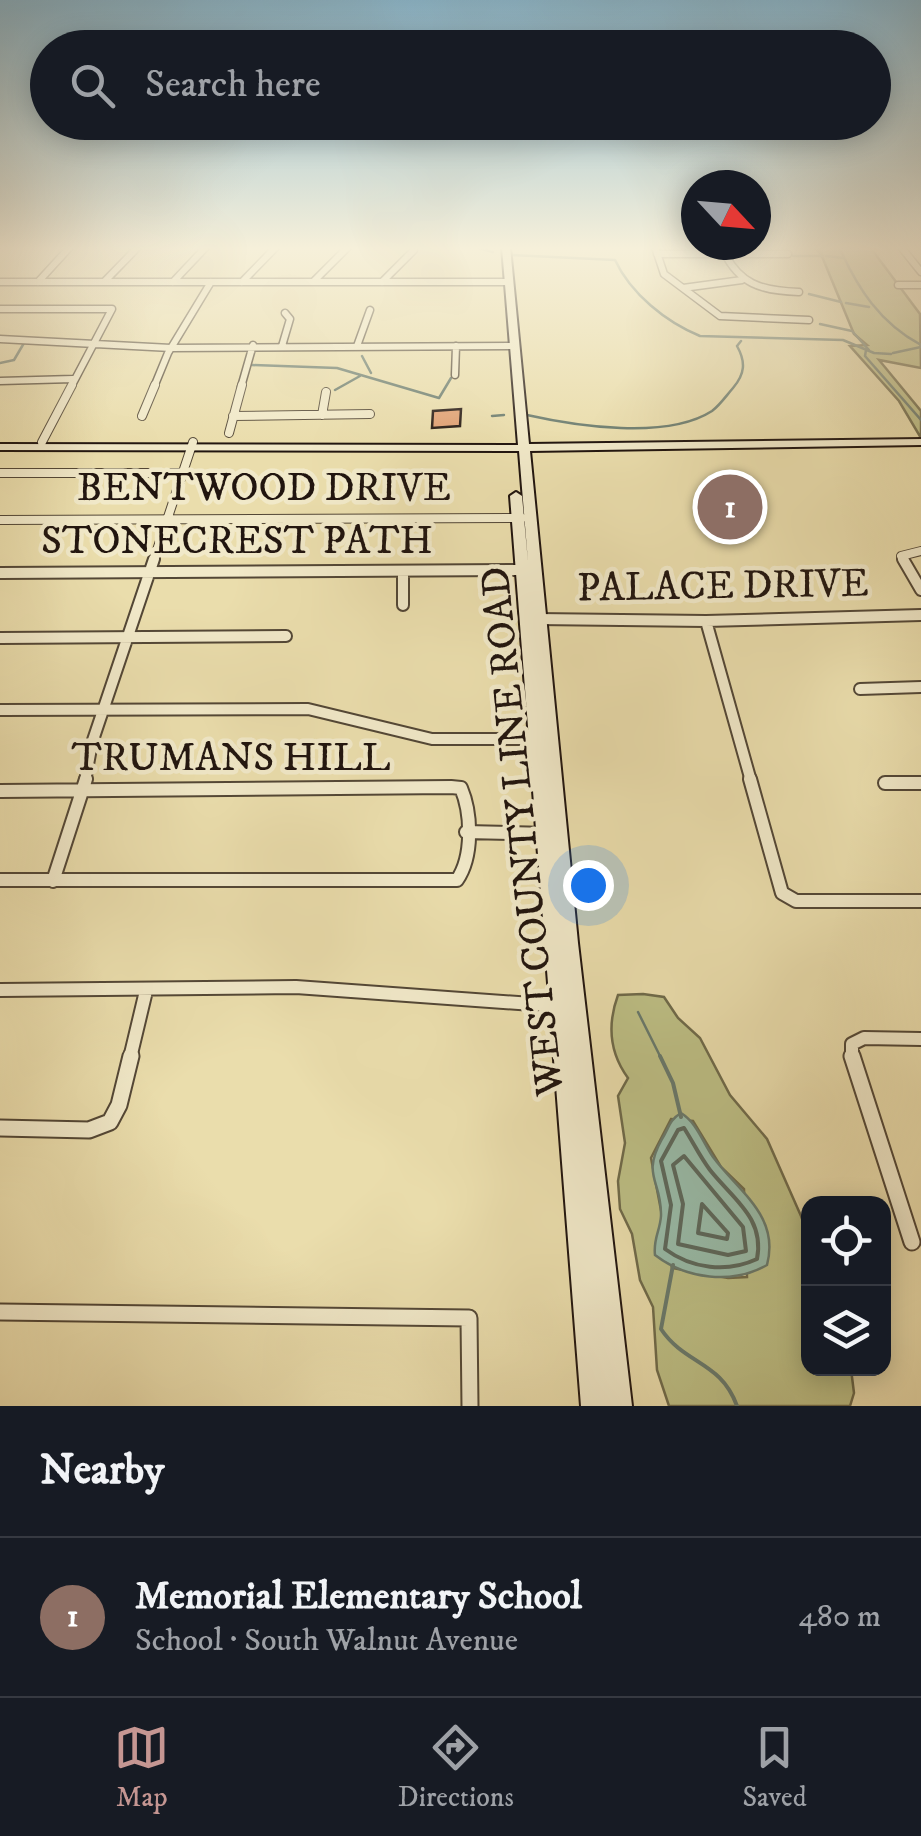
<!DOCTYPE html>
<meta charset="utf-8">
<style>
body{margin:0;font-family:"IM FELL DW Pica",serif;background:#20242c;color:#f1f3f6}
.controls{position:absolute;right:30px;bottom:30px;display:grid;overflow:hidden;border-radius:20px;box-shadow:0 5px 25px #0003}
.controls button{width:90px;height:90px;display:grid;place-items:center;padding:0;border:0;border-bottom:2px solid #363941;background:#171b24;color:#f1f3f6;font:50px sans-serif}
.compass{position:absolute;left:681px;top:170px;width:90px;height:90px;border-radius:50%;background:#171b24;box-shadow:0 5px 25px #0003;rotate:116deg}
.you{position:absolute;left:588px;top:885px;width:35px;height:35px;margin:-25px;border:8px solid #fff;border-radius:50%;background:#1a73e8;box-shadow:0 0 0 15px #1a73e833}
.badge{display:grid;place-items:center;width:65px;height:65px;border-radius:50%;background:#c59692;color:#fff;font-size:32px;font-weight:700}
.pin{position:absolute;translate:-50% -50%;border:5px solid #fff;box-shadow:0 2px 10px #0006}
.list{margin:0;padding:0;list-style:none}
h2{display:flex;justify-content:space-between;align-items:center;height:130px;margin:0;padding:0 40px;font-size:42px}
h2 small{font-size:32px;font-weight:400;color:#9ea1a6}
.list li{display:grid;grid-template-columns:65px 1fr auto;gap:30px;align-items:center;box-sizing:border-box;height:160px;padding:0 40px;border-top:2px solid #363941}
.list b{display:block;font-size:38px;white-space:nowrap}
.list p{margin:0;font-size:32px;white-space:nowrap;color:#9ea1a6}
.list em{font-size:32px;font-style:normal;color:#9ea1a6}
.icon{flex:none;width:55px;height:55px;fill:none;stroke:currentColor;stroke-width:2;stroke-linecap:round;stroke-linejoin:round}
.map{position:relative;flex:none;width:921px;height:1406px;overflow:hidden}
.search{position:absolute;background:#171b24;box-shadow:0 5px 25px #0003;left:30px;right:30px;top:30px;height:110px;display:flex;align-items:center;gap:25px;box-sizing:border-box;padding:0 35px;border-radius:55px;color:#9ea1a6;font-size:38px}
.sheet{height:290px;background:#171b24}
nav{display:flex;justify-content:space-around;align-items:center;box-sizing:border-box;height:140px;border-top:2px solid #363941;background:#171b24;font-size:28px;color:#9ea1a6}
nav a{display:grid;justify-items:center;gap:5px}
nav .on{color:#c59692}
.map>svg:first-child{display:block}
</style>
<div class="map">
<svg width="921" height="1406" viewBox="0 0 921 1406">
<rect width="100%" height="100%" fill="#eaddac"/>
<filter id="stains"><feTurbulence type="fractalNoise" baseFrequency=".002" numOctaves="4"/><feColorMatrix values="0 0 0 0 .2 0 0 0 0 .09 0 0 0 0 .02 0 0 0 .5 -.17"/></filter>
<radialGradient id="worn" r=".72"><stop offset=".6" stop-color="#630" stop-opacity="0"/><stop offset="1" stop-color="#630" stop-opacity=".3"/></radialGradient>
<path fill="#bdbf85" stroke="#6f6a4a" stroke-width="2.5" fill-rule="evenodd" d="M814,247H870L920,314L921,368L879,360L921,411V438L899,401L850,346L867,345L854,334L821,254Z
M643,994L664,997L678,1018L700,1038L730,1095L767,1139L801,1216L808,1235V1368L851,1369L854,1393L850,1406H669L657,1370L653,1307L640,1280L632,1234L620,1209L618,1181L625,1143L618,1096L628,1078C609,1052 607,1025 618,995ZM671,1119L693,1121L721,1167L744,1189L747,1277L728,1278L672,1268L651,1158Z"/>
<path fill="#98bcaa" stroke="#68796c" stroke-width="2.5" d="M681,1113C697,1123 702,1141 713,1157C739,1192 780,1216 767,1265C732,1285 686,1279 655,1255C653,1239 660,1231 661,1216C662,1180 641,1177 662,1139C669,1128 669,1120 681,1113Z"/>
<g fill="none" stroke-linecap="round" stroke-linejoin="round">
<path stroke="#5c685c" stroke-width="4" d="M684,1128C693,1142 700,1157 710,1170C733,1199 765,1218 757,1259C727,1273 692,1269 665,1249L671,1205L661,1161L678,1130Z
M684,1156L743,1227L746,1251L728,1255L678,1244L683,1204L673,1165Z
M702,1204L728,1233L727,1239L698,1233Z"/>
<path stroke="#68796c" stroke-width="2.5" d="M474,247L493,252
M839,247C858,289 880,323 921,345
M512,255L615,260C631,294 666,322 700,336L843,340L874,353L891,354
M793,256H823
M826,256L844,258
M809,294L841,302
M846,303L869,307
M820,324L852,331L869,350
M866,350L865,356L921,420
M893,353L921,347
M362,356L371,373
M0,363L14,360L24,343
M252,365L337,368L439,398L451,378
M335,390L360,376
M527,415C576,426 667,440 712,411C720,405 726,396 733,388C745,374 746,362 737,346L741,341
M492,416L504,415
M638,1012L661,1058"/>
<path stroke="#68796c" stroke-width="4" d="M660,1056L673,1083L681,1117
M673,1265L661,1329C685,1365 721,1361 737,1406"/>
</g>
<path fill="#e1a073" stroke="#21150f" stroke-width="2.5" d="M461,409L460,426L432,428L433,411Z"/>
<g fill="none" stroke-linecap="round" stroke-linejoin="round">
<g stroke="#534736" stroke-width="9">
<path id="street-far4" d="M655,247L664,274L720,316L809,320
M901,247L921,272
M722,248C738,284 761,291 799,292
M657,254H788
M105,281L138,247
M314,281L348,247
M0,282H509
M38,282L70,247
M173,282L206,247
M242,282L276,247
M382,282L414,250
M898,285H921
M683,288L742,280
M0,309H112L71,387
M0,339L171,348L513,346
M282,346L290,319L285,313
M357,346L370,310
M455,375L456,346
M0,381L73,379
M154,387L168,353L211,282
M241,387L253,345"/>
</g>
<g stroke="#534736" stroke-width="10">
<path id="street-far3" d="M322,415L326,392
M142,416L155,385
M233,416L370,414
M229,433L242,385
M42,442L72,385
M0,473H182
M0,520L522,518
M153,562L193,442
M904,562L901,556L921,551"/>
</g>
<g stroke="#534736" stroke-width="14">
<path id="street-far2" d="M903,559L921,590
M403,571V605
M0,573L527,570
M537,619L706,621L921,615
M706,621L751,781
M0,638L286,636
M860,689L921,687
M0,710L308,709L432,739H539
M85,781L92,743L154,559"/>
</g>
<g stroke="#534736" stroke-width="16">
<path id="street-far1" d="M750,779L782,893L796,901H921
M885,783H921
M0,791L451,787L461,788C472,814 473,857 457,880H0
M466,832L548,834
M53,881L86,779
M0,990L296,987L560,1006
M130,1058L146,991
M852,1058V1044L864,1038L921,1039"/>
</g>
<g stroke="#534736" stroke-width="19">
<path id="street" d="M852,1056L912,1242
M0,1128L89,1130L110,1122L119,1105L131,1056
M0,1312L469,1318L470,1406"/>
</g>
<g stroke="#21150f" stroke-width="4">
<path id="secondary" d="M502,247H510L529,444L921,439V445L530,451L578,943L632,1406H581L510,496L516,492L522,496L528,562L519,451L0,450V444L518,445Z"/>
</g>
<use href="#street-far4" stroke="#f1e9c9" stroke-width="6"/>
<use href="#street-far3" stroke="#f1e9c9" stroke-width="8"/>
<use href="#street-far2" stroke="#f1e9c9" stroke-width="10"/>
<use href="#street-far1" stroke="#f1e9c9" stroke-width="12"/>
<use href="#street" stroke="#f1e9c9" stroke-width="15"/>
<use href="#secondary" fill="#f1e9c9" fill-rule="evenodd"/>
</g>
<linearGradient id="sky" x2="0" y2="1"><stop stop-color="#88b7cf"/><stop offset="0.56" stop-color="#f6f0da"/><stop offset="1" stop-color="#f6f0da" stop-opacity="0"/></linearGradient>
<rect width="921" height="444" fill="url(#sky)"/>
<g text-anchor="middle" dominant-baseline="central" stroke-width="9" stroke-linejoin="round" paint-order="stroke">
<g font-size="40" fill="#21150f" stroke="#f1e9c9">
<text x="264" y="489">BENTWOOD DRIVE</text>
<text x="237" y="542">STONECREST PATH</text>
<text transform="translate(723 587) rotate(-1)">PALACE DRIVE</text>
<text x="231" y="759">TRUMANS HILL</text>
<text transform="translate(524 831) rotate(-96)">WEST COUNTY LINE ROAD</text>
</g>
</g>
<rect width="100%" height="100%" filter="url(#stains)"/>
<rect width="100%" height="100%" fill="url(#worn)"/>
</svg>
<div class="controls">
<button><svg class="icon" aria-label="locate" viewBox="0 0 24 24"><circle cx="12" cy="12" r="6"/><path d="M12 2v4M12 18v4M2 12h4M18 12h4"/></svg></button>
<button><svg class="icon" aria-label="layers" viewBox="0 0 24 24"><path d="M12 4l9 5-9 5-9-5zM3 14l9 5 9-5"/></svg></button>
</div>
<svg class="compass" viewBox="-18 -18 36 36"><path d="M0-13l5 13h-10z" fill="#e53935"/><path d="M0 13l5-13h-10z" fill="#9ea1a6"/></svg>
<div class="you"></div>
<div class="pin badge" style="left:730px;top:507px;background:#8d6e63">1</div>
<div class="search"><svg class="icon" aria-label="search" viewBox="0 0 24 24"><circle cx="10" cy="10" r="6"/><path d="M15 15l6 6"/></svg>Search here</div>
</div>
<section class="sheet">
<h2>Nearby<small></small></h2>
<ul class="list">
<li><span class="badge" style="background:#8d6e63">1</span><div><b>Memorial Elementary School</b><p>School · South Walnut Avenue</p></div><em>480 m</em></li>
</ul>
</section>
<nav>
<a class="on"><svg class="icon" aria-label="map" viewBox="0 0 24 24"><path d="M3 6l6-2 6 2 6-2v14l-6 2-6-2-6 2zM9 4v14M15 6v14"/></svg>Map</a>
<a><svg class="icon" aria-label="directions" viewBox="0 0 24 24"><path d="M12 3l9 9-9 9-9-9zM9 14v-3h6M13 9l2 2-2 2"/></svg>Directions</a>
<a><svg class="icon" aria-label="saved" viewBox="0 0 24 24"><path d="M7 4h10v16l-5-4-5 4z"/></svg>Saved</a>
</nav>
